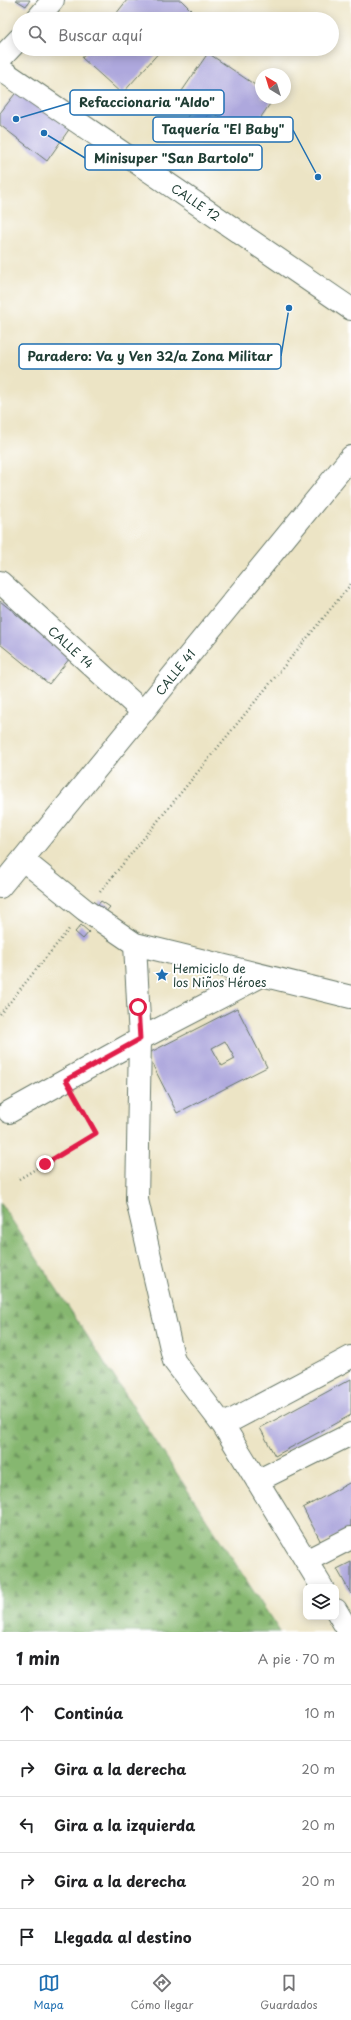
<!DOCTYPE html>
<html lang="es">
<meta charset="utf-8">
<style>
body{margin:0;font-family:"Playpen Sans",sans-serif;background:#f2f2f2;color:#202124}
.controls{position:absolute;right:12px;bottom:12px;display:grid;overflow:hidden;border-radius:8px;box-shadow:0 2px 10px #0003}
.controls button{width:36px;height:36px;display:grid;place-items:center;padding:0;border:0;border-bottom:1px solid #e0e0e0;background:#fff;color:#202124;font:20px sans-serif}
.compass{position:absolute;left:255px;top:68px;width:36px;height:36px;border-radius:50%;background:#fff;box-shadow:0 2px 10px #0003;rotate:322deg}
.stop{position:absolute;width:12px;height:12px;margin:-9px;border:3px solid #e11d48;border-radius:50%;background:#fff}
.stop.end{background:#e11d48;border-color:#fff;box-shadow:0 1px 4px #0008}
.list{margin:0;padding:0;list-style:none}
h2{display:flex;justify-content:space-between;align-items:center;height:52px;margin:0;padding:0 16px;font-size:17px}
h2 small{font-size:13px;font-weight:400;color:#757577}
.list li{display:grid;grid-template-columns:26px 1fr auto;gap:12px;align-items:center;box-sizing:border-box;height:56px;padding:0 16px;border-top:1px solid #e0e0e0}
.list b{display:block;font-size:15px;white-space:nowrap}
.list em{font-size:13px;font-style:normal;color:#757577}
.icon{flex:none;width:22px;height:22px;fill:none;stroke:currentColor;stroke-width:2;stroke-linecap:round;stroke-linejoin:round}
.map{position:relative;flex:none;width:351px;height:1632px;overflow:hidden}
.search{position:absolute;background:#fff;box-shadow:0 2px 10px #0003;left:12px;right:12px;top:12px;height:44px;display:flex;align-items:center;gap:10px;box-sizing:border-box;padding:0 14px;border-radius:22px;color:#757577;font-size:15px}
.sheet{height:332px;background:#fff}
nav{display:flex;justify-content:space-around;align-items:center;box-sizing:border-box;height:56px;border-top:1px solid #e0e0e0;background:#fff;font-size:11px;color:#757577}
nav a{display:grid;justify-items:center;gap:2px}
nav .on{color:#1f6fb2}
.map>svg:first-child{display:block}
</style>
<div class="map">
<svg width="351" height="1632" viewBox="0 0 351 1632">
<defs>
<pattern id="forest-firs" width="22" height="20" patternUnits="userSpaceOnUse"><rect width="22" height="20" fill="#86b770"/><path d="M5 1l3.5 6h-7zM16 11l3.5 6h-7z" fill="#6d965d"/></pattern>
</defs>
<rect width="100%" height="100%" fill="#fff"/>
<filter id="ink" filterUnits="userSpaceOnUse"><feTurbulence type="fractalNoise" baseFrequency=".025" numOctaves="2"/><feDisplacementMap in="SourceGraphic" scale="8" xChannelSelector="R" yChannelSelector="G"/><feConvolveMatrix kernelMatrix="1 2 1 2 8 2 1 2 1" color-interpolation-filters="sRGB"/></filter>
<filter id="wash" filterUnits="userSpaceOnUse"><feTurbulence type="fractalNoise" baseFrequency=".012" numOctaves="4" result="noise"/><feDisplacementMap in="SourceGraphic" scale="16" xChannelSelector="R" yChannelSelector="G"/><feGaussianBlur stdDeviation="0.9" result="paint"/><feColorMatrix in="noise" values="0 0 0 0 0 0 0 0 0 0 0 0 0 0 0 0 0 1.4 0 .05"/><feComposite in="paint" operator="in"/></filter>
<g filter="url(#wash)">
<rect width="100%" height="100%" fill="#ece4c5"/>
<path fill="url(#forest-firs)" stroke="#527a52" d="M0,1202L280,1632H0Z"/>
<g id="blocks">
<path fill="#aea8dd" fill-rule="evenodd" d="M16,0H30L26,6Z
M127,0H181L194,13L189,19H112Z
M89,49H162L122,94L82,58Z
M208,53L261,89V98H274L248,136L211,111L193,138L179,128L196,105L180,94Z
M18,90L70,128L47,161L0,125V113Z
M0,601L70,658L49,684L0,644Z
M101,901L110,907L104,914L96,907Z
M81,925L89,932L83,939L75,932Z
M237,1008L267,1067L177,1113L147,1054ZM225,1041L235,1059L222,1066L212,1048Z
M351,1379V1415L275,1456L260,1428Z
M351,1482V1528L322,1544L303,1508Z
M351,1562V1594L337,1569Z"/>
</g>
</g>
<g filter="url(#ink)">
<use href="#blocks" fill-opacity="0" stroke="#677767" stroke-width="1"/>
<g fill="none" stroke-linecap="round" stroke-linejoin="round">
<g stroke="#677767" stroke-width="24">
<path id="minor" d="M37,19L53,0
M0,59L19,39
M0,582L143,712
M23,860L85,910L135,944L351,997
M135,944L140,1039L137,1200L174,1361L223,1425L322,1587
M9,1112L140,1039L261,976
M223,1425L351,1357
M257,1481L351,1434
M306,1561L351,1538
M336,1610L349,1632"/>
</g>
<g stroke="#677767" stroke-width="24">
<path id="major" d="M0,69L351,309
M0,887L351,457"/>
</g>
<path stroke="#677767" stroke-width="2.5" stroke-dasharray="1 3" stroke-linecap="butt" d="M100,892L351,584
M0,1014L70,928
M19,1179L96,1133L78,1102"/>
<use href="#minor" stroke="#fff" stroke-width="22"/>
<use href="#major" stroke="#fff" stroke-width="22"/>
</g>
</g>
<g fill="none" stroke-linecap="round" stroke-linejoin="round" filter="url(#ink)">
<path stroke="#e11d48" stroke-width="5" d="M45,1164L96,1133L66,1080L140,1039L138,1007"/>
</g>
<defs>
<g id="sight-bare" transform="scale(1.08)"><path d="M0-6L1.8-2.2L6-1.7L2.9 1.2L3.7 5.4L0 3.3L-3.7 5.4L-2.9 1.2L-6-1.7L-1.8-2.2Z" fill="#1f6fb2" stroke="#fff" stroke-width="2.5" paint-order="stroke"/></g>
</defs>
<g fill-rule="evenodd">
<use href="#sight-bare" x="162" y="975"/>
</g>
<g text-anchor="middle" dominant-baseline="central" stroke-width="4" stroke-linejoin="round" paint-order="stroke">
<g font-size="12" fill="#1f3d34" stroke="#fff">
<text transform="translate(196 202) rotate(34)">CALLE 12</text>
<text transform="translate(71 647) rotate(42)">CALLE 14</text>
<text transform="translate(175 672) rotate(-51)">CALLE 41</text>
</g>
<g font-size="12" fill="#1f3d34" stroke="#fff" text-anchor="start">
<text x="173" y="968">Hemiciclo de<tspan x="173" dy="14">los Niños Héroes</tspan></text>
</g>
</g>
<path fill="none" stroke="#1f6fb2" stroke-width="1.5" d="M16 119L70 103M318 177L293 130M44 133L85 158M289 308L281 356"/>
<g fill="#1f6fb2" stroke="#fff" stroke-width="1.5">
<circle cx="16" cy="119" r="4"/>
<circle cx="318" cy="177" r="4"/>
<circle cx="44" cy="133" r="4"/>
<circle cx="289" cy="308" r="4"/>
</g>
<g fill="#fff" stroke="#1f6fb2" stroke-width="1.5">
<rect x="70" y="90" width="154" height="25" rx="4"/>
<rect x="153" y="117" width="140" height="25" rx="4"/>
<rect x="85" y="145" width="177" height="25" rx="4"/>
<rect x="19" y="344" width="262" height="25" rx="4"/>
</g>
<g font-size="13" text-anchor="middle" font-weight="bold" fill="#1f3d34">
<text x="147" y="107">Refaccionaria "Aldo"</text>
<text x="223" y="134">Taquería "El Baby"</text>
<text x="174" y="163">Minisuper "San Bartolo"</text>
<text x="150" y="361">Paradero: Va y Ven 32/a Zona Militar</text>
</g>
</svg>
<div class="controls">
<button><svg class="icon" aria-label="layers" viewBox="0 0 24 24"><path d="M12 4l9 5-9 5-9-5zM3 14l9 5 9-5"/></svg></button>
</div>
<svg class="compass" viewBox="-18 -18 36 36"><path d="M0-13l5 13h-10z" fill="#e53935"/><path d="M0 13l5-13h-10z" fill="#757577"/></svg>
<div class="stop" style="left:138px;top:1007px"></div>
<div class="stop end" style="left:45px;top:1164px"></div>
<div class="search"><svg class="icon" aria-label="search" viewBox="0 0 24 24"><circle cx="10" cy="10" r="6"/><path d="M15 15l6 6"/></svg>Buscar aquí</div>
</div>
<section class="sheet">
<h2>1 min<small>A pie · 70 m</small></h2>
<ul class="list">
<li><svg class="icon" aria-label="ahead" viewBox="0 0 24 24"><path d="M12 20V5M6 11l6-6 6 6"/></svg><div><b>Continúa</b></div><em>10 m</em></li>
<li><svg class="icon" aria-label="right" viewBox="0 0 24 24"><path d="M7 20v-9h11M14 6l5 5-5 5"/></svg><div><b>Gira a la derecha</b></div><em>20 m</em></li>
<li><svg class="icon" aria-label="left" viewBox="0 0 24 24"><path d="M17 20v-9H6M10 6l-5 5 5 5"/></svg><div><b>Gira a la izquierda</b></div><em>20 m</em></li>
<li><svg class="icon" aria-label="right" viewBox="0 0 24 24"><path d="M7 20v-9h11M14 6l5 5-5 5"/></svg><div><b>Gira a la derecha</b></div><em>20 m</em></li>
<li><svg class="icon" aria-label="arrive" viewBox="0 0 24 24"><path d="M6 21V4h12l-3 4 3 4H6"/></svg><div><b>Llegada al destino</b></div></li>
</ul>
</section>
<nav>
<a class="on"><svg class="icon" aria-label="map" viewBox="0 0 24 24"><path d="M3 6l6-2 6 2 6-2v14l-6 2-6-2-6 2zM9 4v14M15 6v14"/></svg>Mapa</a>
<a><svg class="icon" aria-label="directions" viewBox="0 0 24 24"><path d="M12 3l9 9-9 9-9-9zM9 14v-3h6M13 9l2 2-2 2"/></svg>Cómo llegar</a>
<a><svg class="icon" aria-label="saved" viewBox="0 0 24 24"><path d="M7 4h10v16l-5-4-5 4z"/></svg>Guardados</a>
</nav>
